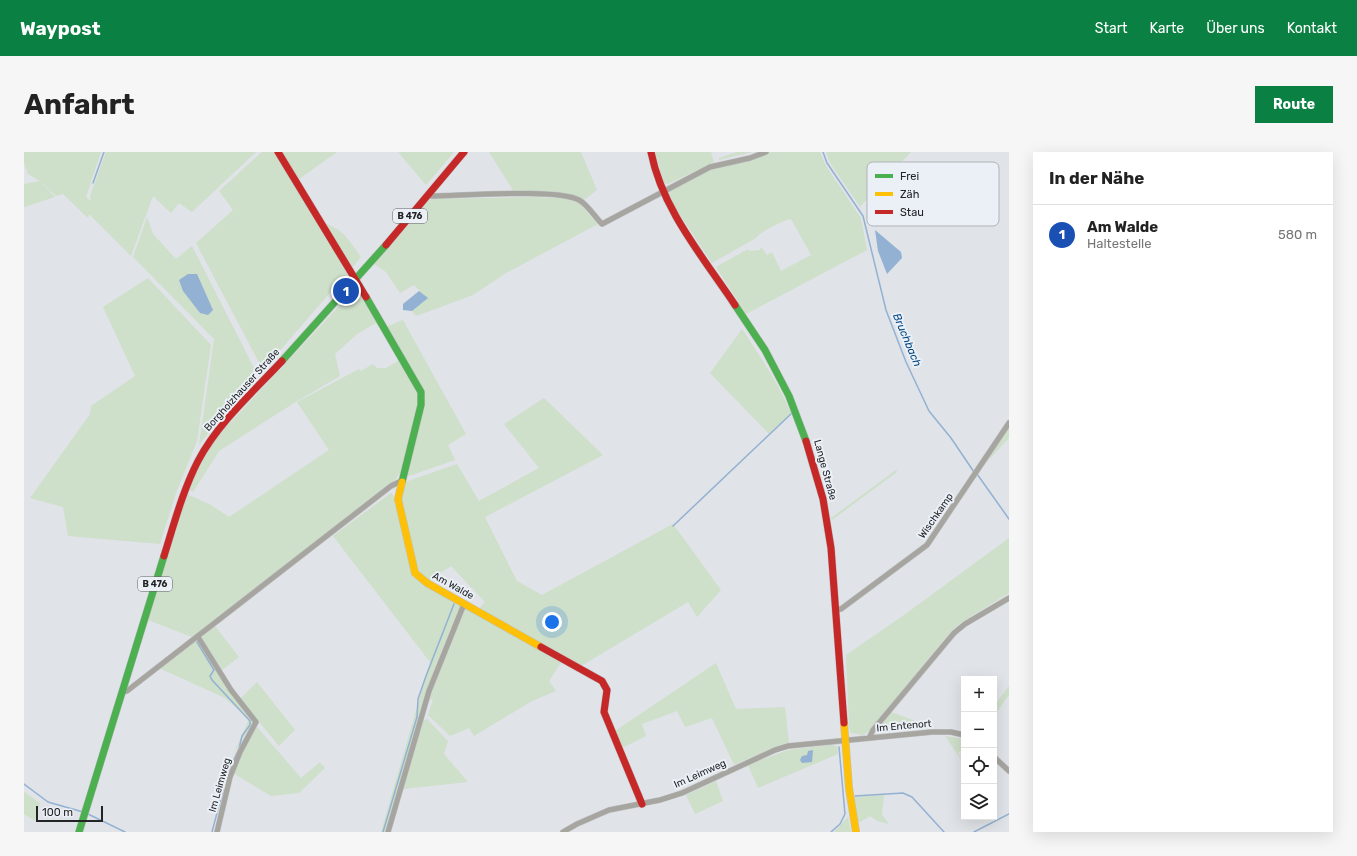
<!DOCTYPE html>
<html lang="de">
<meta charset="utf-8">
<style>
body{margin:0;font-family:Rubik,sans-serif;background:#f6f6f6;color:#222}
.controls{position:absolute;right:12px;bottom:12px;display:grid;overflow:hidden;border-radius:0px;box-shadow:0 4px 16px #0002}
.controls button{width:36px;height:36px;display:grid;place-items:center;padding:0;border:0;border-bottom:1px solid #e0e0e0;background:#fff;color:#222;font:20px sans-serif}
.scale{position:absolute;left:12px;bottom:10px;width:67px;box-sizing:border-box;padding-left:4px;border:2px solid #222426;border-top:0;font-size:11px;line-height:14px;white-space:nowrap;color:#222426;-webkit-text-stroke:3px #ebf0f7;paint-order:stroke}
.you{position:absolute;left:528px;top:470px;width:14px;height:14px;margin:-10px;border:3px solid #fff;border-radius:50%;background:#1a73e8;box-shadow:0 0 0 6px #1a73e833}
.badge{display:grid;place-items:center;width:26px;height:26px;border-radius:50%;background:#0b8043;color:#fff;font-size:13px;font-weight:700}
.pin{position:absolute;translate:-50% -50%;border:2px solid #fff;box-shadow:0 1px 4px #0006}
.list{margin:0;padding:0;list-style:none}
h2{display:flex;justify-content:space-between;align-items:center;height:52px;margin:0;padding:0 16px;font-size:17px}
h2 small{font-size:13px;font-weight:400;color:#767676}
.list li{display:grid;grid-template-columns:26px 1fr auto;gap:12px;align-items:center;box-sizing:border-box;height:60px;padding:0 16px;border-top:1px solid #e0e0e0}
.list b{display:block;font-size:15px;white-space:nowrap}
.list p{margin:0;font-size:13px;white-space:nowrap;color:#767676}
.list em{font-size:13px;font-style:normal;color:#767676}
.icon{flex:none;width:22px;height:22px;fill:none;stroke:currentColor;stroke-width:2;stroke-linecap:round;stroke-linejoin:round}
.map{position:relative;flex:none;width:985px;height:680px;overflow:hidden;border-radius:0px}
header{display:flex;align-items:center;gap:24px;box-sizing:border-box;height:56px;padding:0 20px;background:#0b8043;color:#fff}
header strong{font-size:19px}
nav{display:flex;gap:22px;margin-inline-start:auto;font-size:14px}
.intro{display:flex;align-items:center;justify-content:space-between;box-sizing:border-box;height:96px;padding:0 24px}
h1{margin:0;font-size:28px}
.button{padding:10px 18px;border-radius:0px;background:#0b8043;color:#fff;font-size:14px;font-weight:700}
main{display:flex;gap:24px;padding:0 24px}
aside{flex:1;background:#fff;border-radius:0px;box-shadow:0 4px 16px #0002}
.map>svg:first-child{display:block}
</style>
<header>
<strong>Waypost</strong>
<nav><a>Start</a><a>Karte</a><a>Über uns</a><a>Kontakt</a></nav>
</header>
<div class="intro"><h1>Anfahrt</h1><a class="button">Route</a></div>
<main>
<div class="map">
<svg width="985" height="680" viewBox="0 0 985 680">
<rect width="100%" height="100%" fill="#e0e3e7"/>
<path fill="#cedfca" d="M0,0H77L62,45L67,49L66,44L82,0H232L168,60L155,51L147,61L129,44L107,104L65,62L64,66L39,42L32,44L16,29L4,22L0,11Z
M238,0H251L292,69C317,74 323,85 337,105L239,218L172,91L209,58L195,39Z
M257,0H313L275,27Z
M374,0H430L402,33Z
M465,0H557L573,38L560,48L541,41L490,40Z
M631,0H687L690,10L644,32L640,31Z
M713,0H728L695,8V6Z
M747,0H796L802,14L837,66L843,98L722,162L692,115L724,97L725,99L736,98L737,95L743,103L748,100L757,119L787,103L767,67C760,68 735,80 732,86L688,111L652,57L645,42L646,38L687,17L733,6Z
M802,0H887L836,55L806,11Z
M16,29L31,45L0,55V32Z
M506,45L541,46L554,50L574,72L482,121L449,143L392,164L388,159L403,146L390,133L376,141L362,120L350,112L406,47Z
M123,65L129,82L152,107L168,94L233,222L198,263L175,293L190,187L109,105Z
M124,126L187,193L173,289L152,341L136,392L44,384L39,355L6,346L66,262L67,254L111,224L79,155Z
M333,135L354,170L333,182L311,202L316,224L270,251L195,299L169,340L165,338L179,307L193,285Z
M379,168L442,282L424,293L431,308L382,325L400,254L362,175Z
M718,177C736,204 754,231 767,261L745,282L686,221Z
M376,208L393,238L395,255L377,319L372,327L213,451L168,485L124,468L163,342L187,353L205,365L305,298L273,250L335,217L337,219L349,212L353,216H362Z
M520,246L579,303L461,365L493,429L518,443L649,372L697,438L673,465L664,450L557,514L455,457L461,450L427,414L404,429L395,423L376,343L381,330L433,312L455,349L515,316L480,272Z
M985,275V286L962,311Z
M872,318L873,320L808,368L807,366Z
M367,341L369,343L389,425L538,509L525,529L532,539L508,549L450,584L445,576L426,584L404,563L409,548L400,546L362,680H357L406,510L309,384Z
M985,386V441L938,470L927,479L844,580L839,583L827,581L825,576L822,503L880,463Z
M191,474L215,505L198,518L177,486Z
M170,488H175L228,568V571L209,603L225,567L201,546L135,516Z
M692,511L712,557L761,555L765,591L748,596L710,613L688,566L661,575L653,559L618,572L622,584L598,596L591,579Z
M233,530L271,578L255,594L216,547Z
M985,534V543L970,564V554Z
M867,560L908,575L853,581V577Z
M403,567L424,589L420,602L444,630L379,637L398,569Z
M233,575L277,626L296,610L301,616L275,641L247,644L209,621L218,599Z
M921,584L940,587V596L934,601L940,612Z
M807,593L813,594L814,602L734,636L724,613L764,598Z
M692,629L699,649L671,662L662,643Z
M0,640L16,651L11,669L0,662Z
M860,643L858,663L865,672L853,669L846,664L836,670L832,668L829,645Z
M824,665L827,680H810Z"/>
<path fill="#92b1d3" d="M851,78L877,100L878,106L863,122L854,99Z
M164,122H173L189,158L184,163L176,161L159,139L155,128Z
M395,139L404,146L388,159L379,158V152Z
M789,598L788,610L778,611L776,608L778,604L783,603L784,599Z"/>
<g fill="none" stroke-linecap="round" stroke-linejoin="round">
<path stroke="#92b1d3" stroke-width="1.5" d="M799,0L803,11L839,64L862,158L882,210L905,259L927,286L950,320
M69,31L80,0
M953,322L985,367
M649,374L768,261
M173,490L190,518L186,524L188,528L226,569V573L218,584L215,597L204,619L188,680
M0,632L24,650L59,660
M831,644L879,641L888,645L920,680
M64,662L101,680
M359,680L393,565L394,547L402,524L430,452
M807,680L816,672L821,662L815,595
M950,680L985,662"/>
<g stroke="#bfc1c3" stroke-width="6">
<path id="street" d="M404,42L407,44C436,44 534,36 555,48C563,52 571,65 578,72L686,15L726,6L742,0
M811,458L817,457L903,393L985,271
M174,485L207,538L232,570L216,600L206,625L193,680
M98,540L103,539L367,334L377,329
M845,586L849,578L930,481L941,472L985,446
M970,605L985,619
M364,680L405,539L440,452
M539,680L553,672L585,658L636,648L658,641L751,598L764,594L908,580H927L940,583"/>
</g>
<g stroke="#bfc1c3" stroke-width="8">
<path id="fast" d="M342,145L397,240V253L378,330
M711,153L741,198L765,244L782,289
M258,209L362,93
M55,680L140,404"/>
</g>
<g stroke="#bfc1c3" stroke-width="8">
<path id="slow" d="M378,330L374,347L391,421L403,431L517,495
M820,571L825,636L832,680"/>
</g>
<g stroke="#bfc1c3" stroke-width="8">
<path id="jam" d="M254,0L342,145
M627,0C638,57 679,105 711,153
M362,93L440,0
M782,289L799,347L807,396L820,571
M140,404C150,372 159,338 174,309C194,271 229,240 258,209
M517,495L578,529L583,538L580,560L618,652"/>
</g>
<use href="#street" stroke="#a7a5a0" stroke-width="5"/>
<use href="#fast" stroke="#4caf50" stroke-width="7"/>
<use href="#slow" stroke="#ffc107" stroke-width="7"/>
<use href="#jam" stroke="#c62828" stroke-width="7"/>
</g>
<g text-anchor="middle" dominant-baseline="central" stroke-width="4" stroke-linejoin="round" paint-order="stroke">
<g fill="#ebf0f7" stroke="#5e6165" stroke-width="1">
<rect x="369" y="57" width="34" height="14" rx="3"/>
<rect x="114" y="425" width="34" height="14" rx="3"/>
</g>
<g font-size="9" font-weight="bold" fill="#222426">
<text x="386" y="64">B 476</text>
<text x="131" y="432">B 476</text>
</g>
<g font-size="10" fill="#222426" stroke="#ebf0f7">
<text transform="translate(218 238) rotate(-48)">Borgholzhauser Straße</text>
<text transform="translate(801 318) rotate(75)">Lange Straße</text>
<text transform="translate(912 364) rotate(-55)">Wischkamp</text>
<text transform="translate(429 434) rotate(29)">Am Walde</text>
<text transform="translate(880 574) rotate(-5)">Im Entenort</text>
<text transform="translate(676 622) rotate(-24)">Im Leimweg</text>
<text transform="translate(196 633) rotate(-74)">Im Leimweg</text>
</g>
<g font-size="11" font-style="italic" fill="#044882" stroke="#ebf0f7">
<text transform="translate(883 188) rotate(67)">Bruchbach</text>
</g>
</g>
<rect x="843" y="10" width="132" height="64" rx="6" fill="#ebf0f7" stroke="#afb3b8" stroke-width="1"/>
<rect x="851" y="22" width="18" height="4" fill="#4caf50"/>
<rect x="851" y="40" width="18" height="4" fill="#ffc107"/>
<rect x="851" y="58" width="18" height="4" fill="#c62828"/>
<g font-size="11" fill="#222426">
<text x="876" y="28">Frei</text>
<text x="876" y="46">Zäh</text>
<text x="876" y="64">Stau</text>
</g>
</svg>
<div class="controls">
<button>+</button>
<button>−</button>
<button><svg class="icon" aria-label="locate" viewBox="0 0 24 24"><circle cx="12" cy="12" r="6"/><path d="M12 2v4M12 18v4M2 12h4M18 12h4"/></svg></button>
<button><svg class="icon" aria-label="layers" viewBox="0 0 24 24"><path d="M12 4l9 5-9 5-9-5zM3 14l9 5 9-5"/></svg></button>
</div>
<div class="scale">100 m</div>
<div class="you"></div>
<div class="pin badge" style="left:322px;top:139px;background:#1a4fb4">1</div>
</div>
<aside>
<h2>In der Nähe<small></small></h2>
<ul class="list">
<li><span class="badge" style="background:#1a4fb4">1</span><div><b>Am Walde</b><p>Haltestelle</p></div><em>580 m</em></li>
</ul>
</aside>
</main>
